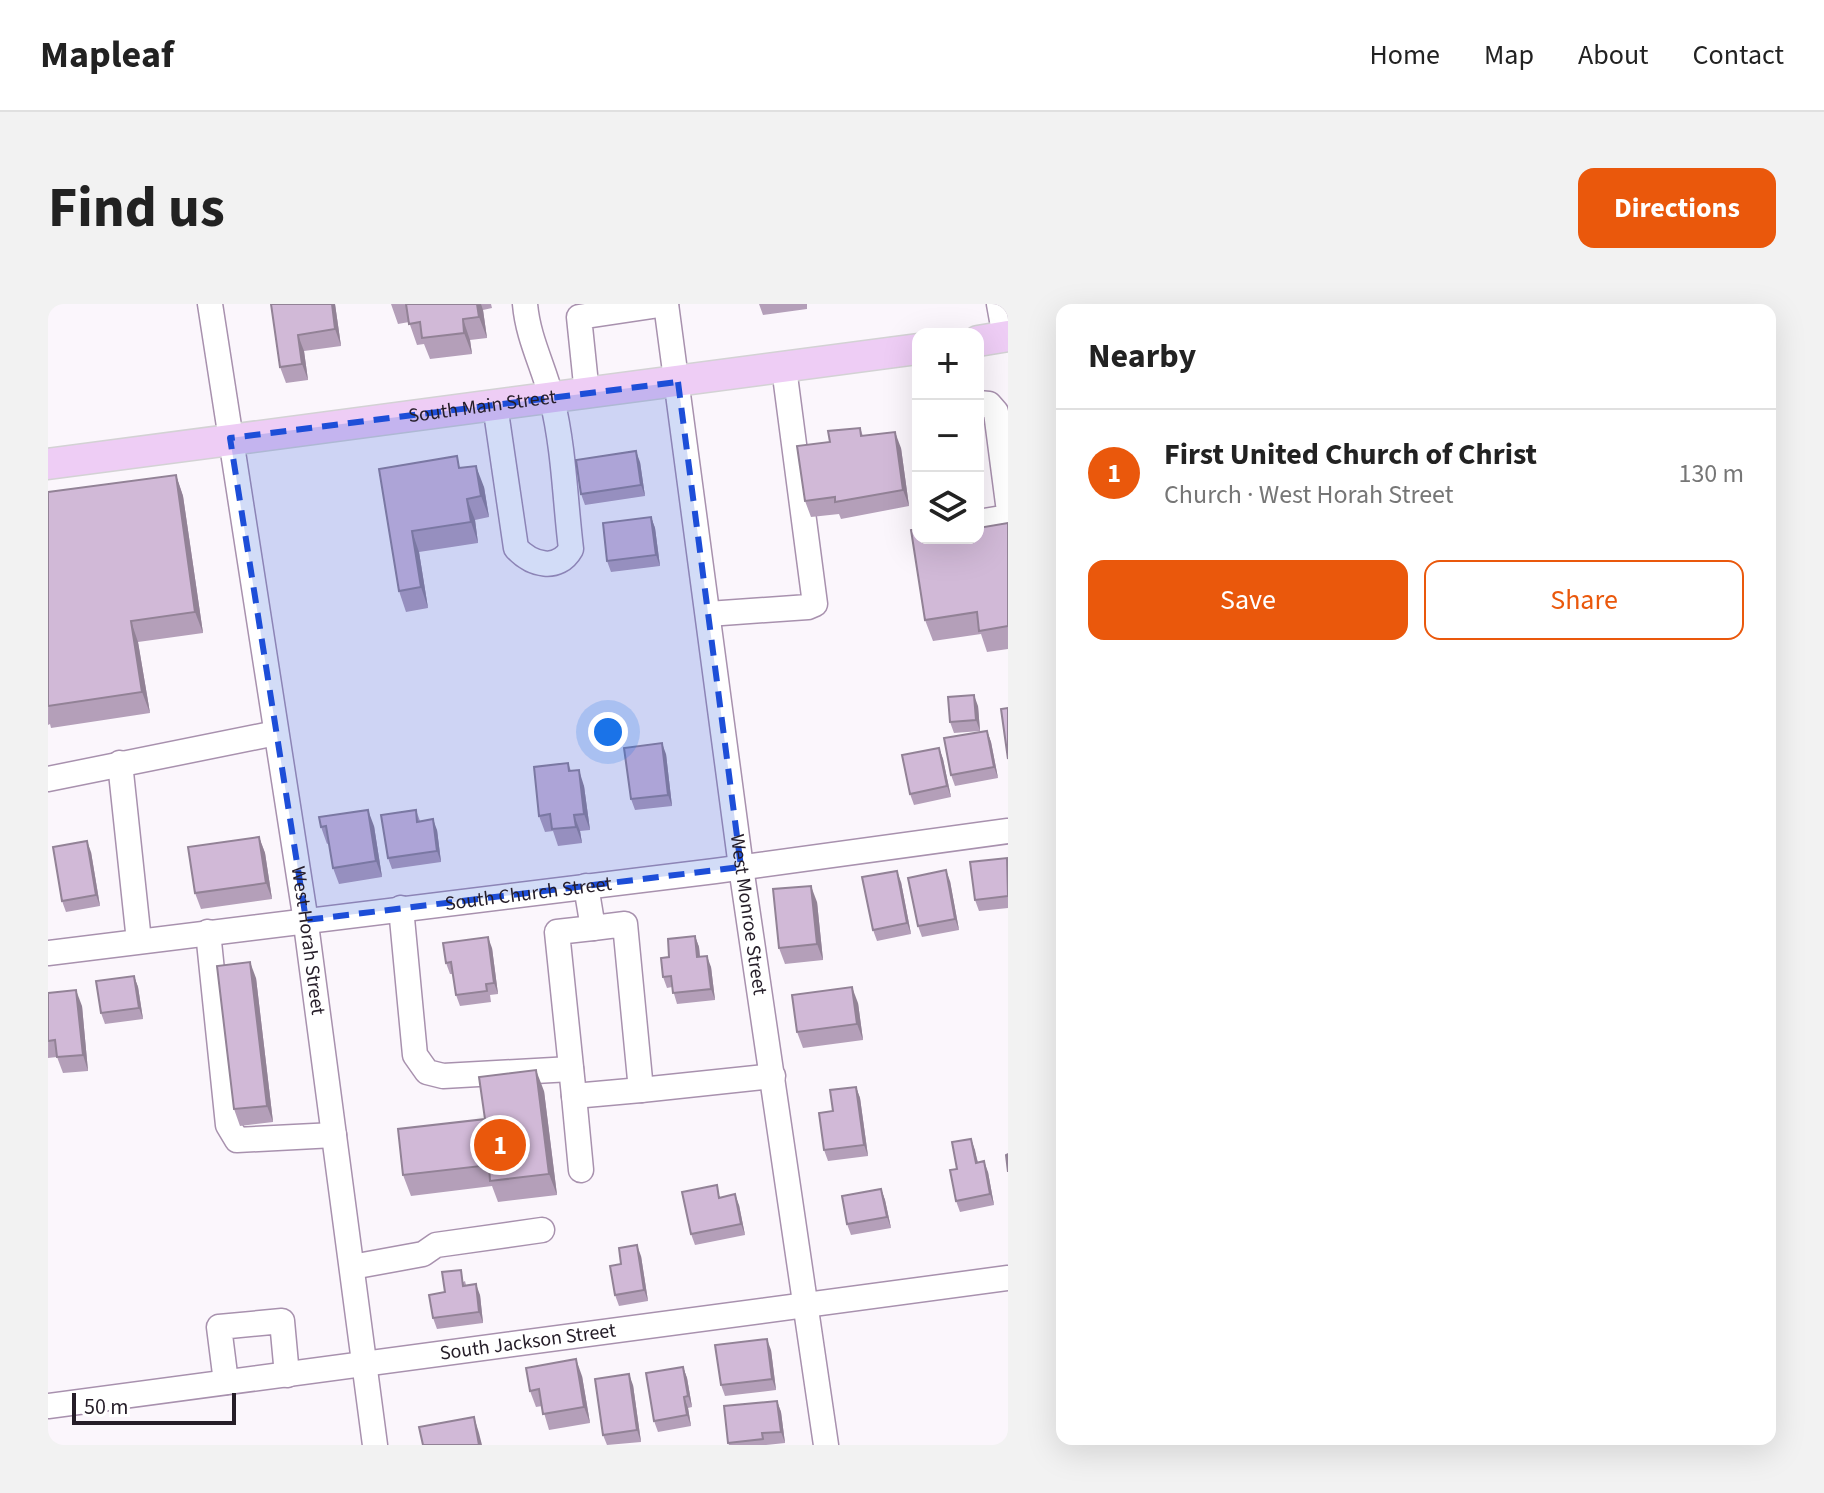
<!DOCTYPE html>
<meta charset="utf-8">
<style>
body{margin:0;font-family:"Source Sans 3",sans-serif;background:#f2f2f2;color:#222}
.controls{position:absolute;right:24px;top:24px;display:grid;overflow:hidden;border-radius:16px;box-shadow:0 8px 32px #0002}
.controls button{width:72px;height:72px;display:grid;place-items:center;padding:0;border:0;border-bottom:2px solid #e0e0e0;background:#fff;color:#222;font:40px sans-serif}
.scale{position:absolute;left:24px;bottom:20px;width:164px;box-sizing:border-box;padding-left:8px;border:4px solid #251d28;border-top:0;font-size:22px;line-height:28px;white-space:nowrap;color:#251d28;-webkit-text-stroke:6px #fff;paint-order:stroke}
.you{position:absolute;left:560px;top:428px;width:28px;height:28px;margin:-20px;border:6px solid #fff;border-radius:50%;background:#1a73e8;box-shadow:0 0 0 12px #1a73e833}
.badge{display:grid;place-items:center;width:52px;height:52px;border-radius:50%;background:#ea580c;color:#fff;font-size:26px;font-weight:700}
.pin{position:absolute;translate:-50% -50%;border:4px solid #fff;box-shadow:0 2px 8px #0006}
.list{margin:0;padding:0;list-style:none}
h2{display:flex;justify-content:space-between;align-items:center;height:104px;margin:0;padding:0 32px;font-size:34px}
h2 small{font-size:26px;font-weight:400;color:#767676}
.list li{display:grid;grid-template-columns:52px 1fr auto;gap:24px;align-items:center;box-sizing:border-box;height:128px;padding:0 32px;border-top:2px solid #e0e0e0}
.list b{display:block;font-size:30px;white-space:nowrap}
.list p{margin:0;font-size:26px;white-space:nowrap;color:#767676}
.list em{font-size:26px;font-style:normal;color:#767676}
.actions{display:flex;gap:16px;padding:24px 32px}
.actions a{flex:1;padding:18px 0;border:2px solid #ea580c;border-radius:16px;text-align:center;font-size:28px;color:#ea580c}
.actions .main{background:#ea580c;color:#fff}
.icon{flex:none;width:44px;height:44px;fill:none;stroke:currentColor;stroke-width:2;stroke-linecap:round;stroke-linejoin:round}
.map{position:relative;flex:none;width:960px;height:1141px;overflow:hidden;border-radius:16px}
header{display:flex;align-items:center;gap:48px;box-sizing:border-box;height:112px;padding:0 40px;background:#fff;border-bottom:2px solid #e0e0e0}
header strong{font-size:38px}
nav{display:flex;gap:44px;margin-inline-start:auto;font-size:28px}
.intro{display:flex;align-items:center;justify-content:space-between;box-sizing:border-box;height:192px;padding:0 48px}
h1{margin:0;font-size:56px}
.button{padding:20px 36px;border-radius:16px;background:#ea580c;color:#fff;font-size:28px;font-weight:700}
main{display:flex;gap:48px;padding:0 48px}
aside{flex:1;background:#fff;border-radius:16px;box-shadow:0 8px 32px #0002}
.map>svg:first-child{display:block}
</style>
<header>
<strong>Mapleaf</strong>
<nav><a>Home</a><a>Map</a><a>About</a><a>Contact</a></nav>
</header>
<div class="intro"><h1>Find us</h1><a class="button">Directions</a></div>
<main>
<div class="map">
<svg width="960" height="1141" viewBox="0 0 960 1141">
<rect width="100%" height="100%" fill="#fbf6fc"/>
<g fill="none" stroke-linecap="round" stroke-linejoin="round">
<g stroke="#a891ae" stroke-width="27">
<g id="minor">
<path id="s1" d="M162,0L256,605L327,1141"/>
<path id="s2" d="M618,0L693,563L778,1141"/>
<path d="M951,0L957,33"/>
<path d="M539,90L531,13L618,0"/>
<path d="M930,99L941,100L948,108L960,200"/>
<path d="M447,101L468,244C484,261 510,268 523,245C517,196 516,144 504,96C496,63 480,35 477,0"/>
<path d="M930,218L960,213"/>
<path d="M660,310L760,303L767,300L736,64"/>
<path d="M72,459L91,637"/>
<path d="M0,475L228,429"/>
<path d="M538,582L545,624L577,620L593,786L725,772"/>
<path d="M353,604L367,751L379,768L395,772L523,765"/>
<path d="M545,624L509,628L526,792L593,786"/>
<path d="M160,628L180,821L189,836L286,831"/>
<path id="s3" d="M0,649L667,567L960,527"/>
<path d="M526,792L533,866"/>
<path d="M304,963L375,950L388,941L494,926"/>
<path d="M178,1078L171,1023L234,1017L239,1071"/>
<path id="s4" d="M0,1102L960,974"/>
</g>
</g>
<g stroke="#d3d2d4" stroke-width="33">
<g id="major">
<path d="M930,37L960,32"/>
<path id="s5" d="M0,160L870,45"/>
</g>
</g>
<use href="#minor" stroke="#fff" stroke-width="24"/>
<use href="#major" stroke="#eecdf5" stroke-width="30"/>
</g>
<path fill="#b49fb9" d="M223,0H287L293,42L256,47L260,76L238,79L232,63Z
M343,0H443L444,4L435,6L439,34L422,36L424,50L382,55L376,40L369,41L361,18L350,20Z
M711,0H759V5L715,11Z
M812,124L815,132L853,144L861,202L793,215L791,210L763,213L757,197L782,138Z
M592,158L597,192L537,201L533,190Z
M413,164L436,183L441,213L427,216L430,239L371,248L380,304L358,308L351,287L331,165Z
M128,171L135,192L155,329L90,338L102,409L3,424L2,420L0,421V188Z
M603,213L607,224L612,262L563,268L559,257Z
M960,219V345L939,348L933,330L885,337L877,316L870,234Z
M930,402L932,427L906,429L902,418Z
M939,427L943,438L950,474L907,482L903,471Z
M891,444L895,455L903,493L866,501L862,490Z
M618,450L624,502L587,506L583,495Z
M520,459L523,467L536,482L542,526L532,527L534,539L510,542L505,527L497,528L491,512Z
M368,506L372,517L389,526L393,558L344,565L340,554Z
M271,513L326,522L334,573L291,580L285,564L281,539L279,540L273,523Z
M211,533L217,549L224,595L153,605L147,589Z
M43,548L52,602L18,608L14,597Z
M960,556V604L931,607L927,596Z
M902,577L911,626L874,633L870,622Z
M853,578L863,630L829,637L825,626Z
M769,598L775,656L737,660L731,644Z
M647,632L651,643L652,653L663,663L667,696L629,700L624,683L619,684L615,673L621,653Z
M444,644L450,690L442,691L443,698L412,702L408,691L405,670H402L398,659Z
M86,672L90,683L95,715L57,720L53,709Z
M208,674L225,818L192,822L186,805Z
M0,689L34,702L40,767L15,769L9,753L0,754Z
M810,699L815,736L755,744L749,728Z
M808,783L812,794L820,852L780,857L776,846L785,807Z
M496,787L509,891L450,898L444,882L363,892L355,871L437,815Z
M923,835L930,858L940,868L946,901L912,908L908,897L909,865Z
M833,885L837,896L843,924L803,931L799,920Z
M673,893L691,901L697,931L647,941L643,930Z
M593,952L600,997L571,1002L567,991L573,960Z
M417,977L418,981L432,991L435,1019L389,1025L385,1014L397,988Z
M723,1046L728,1086L677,1092L673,1081Z
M635,1063L639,1074L644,1103L640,1104L643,1122L610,1128L606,1117Z
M534,1072L542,1119L501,1126L494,1102L488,1103L482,1087Z
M585,1081L593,1138L559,1141L555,1131Z
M729,1097L733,1108L737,1139L718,1141H681L680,1139Z"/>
<path fill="#928296" d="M284,0H287L293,42L287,25Z
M429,0H433L435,6L439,34L431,13Z
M415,15L422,36L424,50L416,29Z
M250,31L256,47L260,76L254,60Z
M847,128L853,144L861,202L855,186Z
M588,147L592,158L597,192L593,181Z
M428,162L436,183L441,213L433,192Z
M128,171L135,192L155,329L147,308Z
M419,195L427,216L430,239L423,218Z
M603,213L607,224L612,262L608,251Z
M364,227L371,248L380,304L373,283Z
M83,317L90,338L102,409L94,388Z
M926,391L930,402L932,427L928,416Z
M939,427L943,438L950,474L946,463Z
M614,439L618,450L624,502L620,491Z
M891,444L895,455L903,493L899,482Z
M531,466L536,482L542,526L536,510Z
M320,506L326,522L334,573L328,557Z
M526,511L532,527L534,539L528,523Z
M385,515L389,526L393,558L389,547Z
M211,533L217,549L224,595L218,579Z
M39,537L43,548L52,602L48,591Z
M898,566L902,577L911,626L907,615Z
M849,567L853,578L863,630L859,619Z
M763,582L769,598L775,656L769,640Z
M647,632L651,643L653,664L649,653Z
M440,633L444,644L450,690L446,679Z
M659,652L663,663L667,696L663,685Z
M202,658L208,674L225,818L219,802Z
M86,672L90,683L95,715L91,704Z
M804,683L810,699L815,736L809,720Z
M28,686L34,702L40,767L35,751Z
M488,766L496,787L509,891L501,870Z
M808,783L812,794L820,852L816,841Z
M923,835L927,846L932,870L928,859Z
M936,857L940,868L946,901L942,890Z
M833,885L837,896L843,924L839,913Z
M687,890L691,901L697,931L693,920Z
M589,941L593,952L600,997L596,986Z
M428,980L432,991L435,1019L431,1008Z
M719,1035L723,1046L728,1086L724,1075Z
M528,1055L534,1072L542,1119L536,1103Z
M635,1063L639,1074L644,1103L640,1092Z
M581,1070L585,1081L593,1138L589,1126Z
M636,1093L640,1104L643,1122L639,1111Z
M729,1097L733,1108L737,1139L733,1128Z
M426,1113L431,1129L434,1141H431Z"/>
<path fill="#d1b9d7" stroke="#928296" stroke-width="2" d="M223,0H284L287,25L250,31L254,60L232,63Z
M358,0H429L431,13L415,15L416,29L374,34L372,18L361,20Z
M812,124L813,132L847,128L855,186L787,198V193L757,197L749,142L782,138L780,127Z
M588,147L593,181L533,190L528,156Z
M409,152L411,164L428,162L433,192L419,195L423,218L364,227L373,283L351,287L331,165Z
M128,171L147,308L83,317L94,388L0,402V188Z
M603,213L608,251L559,257L555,219Z
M960,219V322L931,327L929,308L877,316L863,226L870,225V234H930V224Z
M926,391L928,416L902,418L900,393Z
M960,404V455L953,405Z
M939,427L946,463L903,471L896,434Z
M614,439L620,491L583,495L576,444Z
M891,444L899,482L862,490L854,451Z
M520,459L521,467L531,466L536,510L526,511L528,523L504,525L502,510L491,512L486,463Z
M320,506L328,557L285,564L278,522L273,523L271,513Z
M368,506L369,518L385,515L389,547L340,554L333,511Z
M211,533L218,579L147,589L140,543Z
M39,537L48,591L14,597L5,543Z
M959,554L960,592L927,596L922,558Z
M898,566L907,615L870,622L860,574Z
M849,567L859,619L825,626L814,573Z
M763,582L769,640L731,644L725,585Z
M647,632L649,653L659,652L663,685L625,689L623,672L615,673L613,654L621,653L620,635Z
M440,633L446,679L438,680L439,687L408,691L403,658L398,659L395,639Z
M202,658L219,802L186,805L169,662Z
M86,672L91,704L53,709L48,677Z
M804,683L809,720L749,728L744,691Z
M28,686L35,751L9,753L7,736L0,737V689Z
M488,766L501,870L442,877L441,861L355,871L350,825L437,815L431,773Z
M808,783L816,841L776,846L771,809L785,807L782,786Z
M923,835L928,859L936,857L942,890L908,897L902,866L909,865L904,838Z
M960,850V868L958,851Z
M669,881L671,894L687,890L693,920L643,930L634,888Z
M833,885L839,913L799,920L794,892Z
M589,941L596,986L567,991L562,962L573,960L571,944Z
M413,966L415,982L428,980L431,1008L385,1014L381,991L397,988L394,968Z
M719,1035L724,1075L673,1081L667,1041Z
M528,1055L536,1103L495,1110L491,1085L482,1087L478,1064Z
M635,1063L640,1092L636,1093L639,1111L606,1117L598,1069Z
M581,1070L589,1126L555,1131L547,1075Z
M729,1097L733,1128L714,1129L715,1135L680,1139L676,1102Z
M426,1113L431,1141H375L371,1123Z"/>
<path fill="#1d4ed8" fill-opacity="0.2" stroke="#1d4ed8" stroke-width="6" stroke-dasharray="16 10" stroke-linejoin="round" d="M630,78L693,563L258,616L182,134Z"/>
<g text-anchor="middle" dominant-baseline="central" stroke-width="7" stroke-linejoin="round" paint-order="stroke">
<g font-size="20" fill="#251d28" stroke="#fff">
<text stroke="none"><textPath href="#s5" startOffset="438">South Main Street</textPath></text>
<text stroke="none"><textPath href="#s3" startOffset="484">South Church Street</textPath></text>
<text stroke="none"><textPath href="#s2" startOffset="616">West Monroe Street</textPath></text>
<text stroke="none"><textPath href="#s1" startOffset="644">West Horah Street</textPath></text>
<text stroke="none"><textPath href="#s4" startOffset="484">South Jackson Street</textPath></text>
</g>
</g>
</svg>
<div class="controls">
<button>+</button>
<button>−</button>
<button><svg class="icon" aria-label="layers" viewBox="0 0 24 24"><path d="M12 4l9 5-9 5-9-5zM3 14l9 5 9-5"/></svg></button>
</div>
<div class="scale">50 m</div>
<div class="you"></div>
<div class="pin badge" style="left:452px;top:841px">1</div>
</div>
<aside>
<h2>Nearby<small></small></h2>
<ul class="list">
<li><span class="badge">1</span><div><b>First United Church of Christ</b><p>Church · West Horah Street</p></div><em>130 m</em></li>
</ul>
<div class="actions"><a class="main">Save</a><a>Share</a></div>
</aside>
</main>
